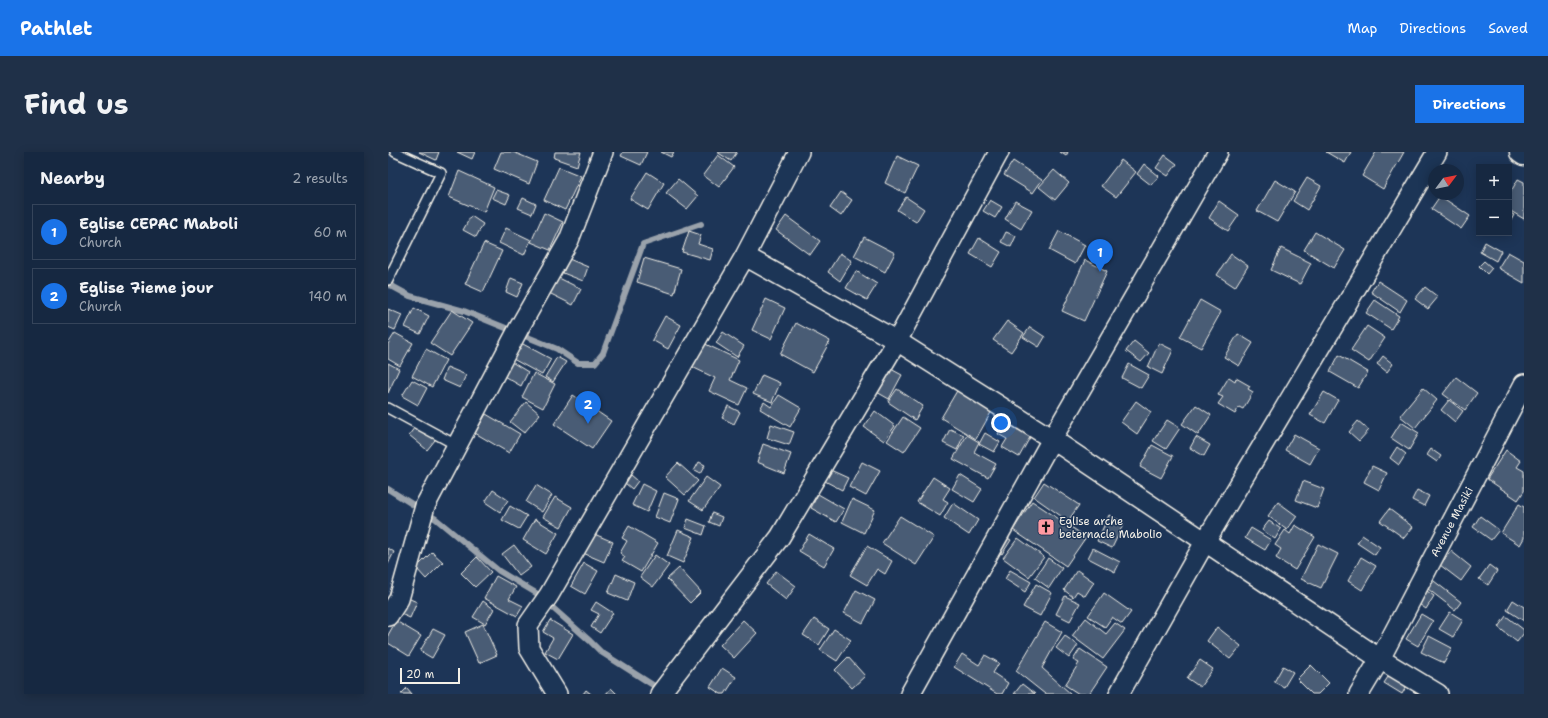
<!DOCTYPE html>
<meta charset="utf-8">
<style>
body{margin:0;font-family:"Shantell Sans",sans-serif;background:#1f3048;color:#f1f3f6}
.controls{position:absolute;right:12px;top:12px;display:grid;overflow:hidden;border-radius:0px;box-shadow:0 2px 10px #0003}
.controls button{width:36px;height:36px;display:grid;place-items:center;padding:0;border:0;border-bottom:1px solid #35445a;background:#162841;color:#f1f3f6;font:20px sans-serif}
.compass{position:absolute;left:1040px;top:12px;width:36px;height:36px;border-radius:50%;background:#162841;box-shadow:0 2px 10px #0003;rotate:58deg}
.scale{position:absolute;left:12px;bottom:10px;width:60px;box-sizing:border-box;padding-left:4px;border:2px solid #f4f1e8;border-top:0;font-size:11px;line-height:14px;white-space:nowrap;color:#f4f1e8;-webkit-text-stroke:3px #1d3557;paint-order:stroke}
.you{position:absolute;left:613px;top:271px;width:14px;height:14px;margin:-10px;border:3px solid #fff;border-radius:50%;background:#1a73e8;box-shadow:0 0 0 6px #1a73e833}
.badge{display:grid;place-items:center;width:26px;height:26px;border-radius:50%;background:#1a73e8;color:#fff;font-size:13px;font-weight:700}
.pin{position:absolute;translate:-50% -33px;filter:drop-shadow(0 1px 2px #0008)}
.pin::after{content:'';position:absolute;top:21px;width:14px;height:12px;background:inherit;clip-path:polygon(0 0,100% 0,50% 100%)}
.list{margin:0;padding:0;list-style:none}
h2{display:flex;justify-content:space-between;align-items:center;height:52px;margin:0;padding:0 16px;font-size:17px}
h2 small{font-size:13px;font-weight:400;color:#9ea6b1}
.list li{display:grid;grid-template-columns:26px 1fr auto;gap:12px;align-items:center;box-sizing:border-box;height:56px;margin:0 8px 8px;padding:0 8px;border:1px solid #35445a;border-radius:0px}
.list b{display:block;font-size:15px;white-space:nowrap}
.list p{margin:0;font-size:13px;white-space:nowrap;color:#9ea6b1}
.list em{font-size:13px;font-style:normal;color:#9ea6b1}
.map{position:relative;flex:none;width:1136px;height:542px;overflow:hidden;border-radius:0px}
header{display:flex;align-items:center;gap:24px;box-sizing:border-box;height:56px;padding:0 20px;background:#1a73e8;color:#fff}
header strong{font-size:19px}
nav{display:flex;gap:22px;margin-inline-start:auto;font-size:14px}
.intro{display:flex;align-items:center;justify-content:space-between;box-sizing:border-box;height:96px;padding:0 24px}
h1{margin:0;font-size:28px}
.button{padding:10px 18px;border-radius:0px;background:#1a73e8;color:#fff;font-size:14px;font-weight:700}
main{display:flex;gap:24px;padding:0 24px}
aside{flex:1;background:#162841;border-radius:0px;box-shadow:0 2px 10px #0003}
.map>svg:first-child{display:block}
</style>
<header>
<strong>Pathlet</strong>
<nav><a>Map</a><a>Directions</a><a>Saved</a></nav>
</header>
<div class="intro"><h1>Find us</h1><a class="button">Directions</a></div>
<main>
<aside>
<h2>Nearby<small>2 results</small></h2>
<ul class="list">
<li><span class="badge">1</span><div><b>Eglise CEPAC Maboli</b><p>Church</p></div><em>60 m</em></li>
<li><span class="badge">2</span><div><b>Eglise 7ieme jour</b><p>Church</p></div><em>140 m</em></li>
</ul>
</aside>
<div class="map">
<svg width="1136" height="542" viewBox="0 0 1136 542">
<rect width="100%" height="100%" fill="#1d3557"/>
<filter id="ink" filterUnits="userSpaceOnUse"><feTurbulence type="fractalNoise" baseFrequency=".025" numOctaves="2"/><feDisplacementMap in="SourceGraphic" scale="8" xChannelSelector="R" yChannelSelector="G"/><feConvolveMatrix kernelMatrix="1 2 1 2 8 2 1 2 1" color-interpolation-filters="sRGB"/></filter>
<g filter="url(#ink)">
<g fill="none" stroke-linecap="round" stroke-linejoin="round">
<path stroke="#9aa2ab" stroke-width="6" d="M0,132L22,144L76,159L169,197L190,211H207L215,201L255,92L313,72
M0,337L48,367L111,419L148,441L202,489L213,500L268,535L272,539"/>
</g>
<path fill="#485b74" stroke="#f4f1e8" d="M31,0H51L48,8Z
M69,0H87L84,7Z
M113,0H125L149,10L141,32L106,17Z
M167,0H193L189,14L166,6Z
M235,0H259L253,13L233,4Z
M273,0H286L283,5Z
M329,0H349L343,9Z
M672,0H680L678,4Z
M938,0H963L957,11Z
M988,0H1016L995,37L974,24Z
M330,3L346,15L331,35L315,23Z
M777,3L789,12L780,24L768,16Z
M509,4L530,14L517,41L497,31Z
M733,8L748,20L728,45L713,34Z
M625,9L654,28L645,41L616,23Z
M756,12L771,24L763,33L749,22Z
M171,15L193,24L177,58L156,48Z
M666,18L681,31L667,48L651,35Z
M71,19L106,35L96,60L61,45Z
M259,20L276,31L260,58L242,47Z
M919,26L933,34L919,58L905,49Z
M290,27L310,44L299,57L278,41Z
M1130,27L1136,30V67L1121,58V43Z
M887,28L907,40L889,70L869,59Z
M108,38L122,43L118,52L104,46Z
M453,40L464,48L453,64L442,56Z
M1052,44L1082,64L1073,77L1043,57Z
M518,45L536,57L528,70L509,58Z
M135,46L148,52L144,62L130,56Z
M602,48L614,55L607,66L595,59Z
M627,49L644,58L633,77L617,67Z
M831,49L851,63L840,79L821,66Z
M1121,60L1126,63L1121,72Z
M156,61L175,70L162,98L143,90Z
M83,64L95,72L88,85L75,78Z
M398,64L432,89L422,103L388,78Z
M118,76L143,88L136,103L111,91Z
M301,79L313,83L310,92L325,97L322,108L294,100Z
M671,79L697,93L687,112L661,98Z
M618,80L628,84L623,95L613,90Z
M927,80L957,98L946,116L916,98Z
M476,85L507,101L497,120L466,104Z
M591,86L613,100L604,115L582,102Z
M1097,90L1113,99L1108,109L1092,100Z
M96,91L114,99L95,140L77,132Z
M893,96L923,111L912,132L883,118Z
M1120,100L1136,109V131L1110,116Z
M452,101L464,109L452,129L440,120Z
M843,102L860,114L847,135L829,123Z
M256,106L293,117L286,142L249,130Z
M181,107L200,115L195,129L175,121Z
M697,108L719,119L696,169L674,159Z
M1096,109L1104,116L1099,122L1091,114Z
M468,119L489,132L479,148L458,136Z
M169,125L193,137L185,153L161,141Z
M123,126L135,131L129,145L118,140Z
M990,129L1019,148L1012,160L983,140Z
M1037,135L1050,145L1040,157L1027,147Z
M378,147L397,156L383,187L364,178Z
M812,148L833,160L813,196L792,185Z
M987,148L1011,164L1003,177L978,161Z
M26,156L41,164L32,182L17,175Z
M0,157L14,163L7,178L0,175Z
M64,158L84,171L62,204L42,191Z
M277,164L293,173L280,197L264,188Z
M619,169L636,181L623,200L605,188Z
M408,171L442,189L425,220L392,202Z
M979,174L997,186L981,210L963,198Z
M642,175L657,185L651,195L635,185Z
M335,180L356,194L349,205L328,191Z
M7,181L25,191L12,214L0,207V192Z
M850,182L865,191L851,214L836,205Z
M311,189L351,208L342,228L359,236L351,253L321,239L327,226L300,213Z
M746,189L761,201L753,210L738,199Z
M133,191L163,207L154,223L125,207Z
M771,191L785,198L774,222L760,215Z
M38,197L58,208L44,235L24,224Z
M951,203L980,220L970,236L942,220Z
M995,204L1005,212L999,220L989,212Z
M169,205L178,210L165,230L157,225Z
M122,209L140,220L133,234L114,223Z
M0,211L11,217L0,241Z
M741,212L761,223L753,236L734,226Z
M59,215L78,223L72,236L54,228Z
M501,216L514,223L501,247L487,239Z
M146,221L167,232L155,256L134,245Z
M374,223L392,231L384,250L365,242Z
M841,225L847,229L848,226L862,234L860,237L865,240L855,257L851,255L847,262L830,252L835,245L830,243Z
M1068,225L1089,241L1077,258L1055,242Z
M24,228L39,236L30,253L14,244Z
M1035,236L1049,248L1027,276L1012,264Z
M509,237L535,254L527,268L500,250Z
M570,237L605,257L588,287L553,266Z
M936,240L950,248L937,271L922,263Z
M185,243L223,269L204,297L166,272Z
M391,243L413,256L402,275L372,257L376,250L383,255Z
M1061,248L1075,259L1067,270L1053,258Z
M748,249L763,260L749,282L733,270Z
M138,250L152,262L136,281L122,270Z
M808,253L823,263L810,283L794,272Z
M340,254L352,260L346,272L334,266Z
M487,259L507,274L496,289L476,275Z
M98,262L132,282L121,301L87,281Z
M515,265L532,276L516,300L499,289Z
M619,265L645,280L631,305L614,295L619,287L610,282Z
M32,268L51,283L39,298L21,283Z
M779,268L792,276L778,297L765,289Z
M970,269L981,278L971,289L961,280Z
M1013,270L1031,281L1021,298L1003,286Z
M383,272L406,280L401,293L379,286Z
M562,277L576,283L569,298L555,291Z
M597,281L612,290L606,300L591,292Z
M906,282L931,296L922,312L897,298Z
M579,283L591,290L586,300L608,312L600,326L565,307Z
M808,285L822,293L816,304L802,296Z
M375,292L403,302L396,321L369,310Z
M764,293L785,304L773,326L752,315Z
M1009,295L1018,302L1011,313L1002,306Z
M1043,297L1053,304L1049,310L1039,303Z
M1118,298L1133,309L1129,315L1136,319V339L1130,348L1099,327Z
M311,310L317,313L312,322L306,319Z
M474,310L492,319L478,344L461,335Z
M290,311L310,329L297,343L277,325Z
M984,314L999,321L991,338L976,330Z
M438,316L460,326L454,338L433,327Z
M243,323L250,329L244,337L237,331Z
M572,323L594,337L586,350L564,337Z
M318,325L332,335L315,358L301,349Z
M545,325L562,336L555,347L560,350L552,364L529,350Z
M915,329L936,337L929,356L908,348Z
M656,330L691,353L680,369L646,345Z
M254,332L268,339L259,360L244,353Z
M148,333L164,343L154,360L138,350Z
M105,338L120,348L112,360L97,350Z
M1029,338L1041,344L1036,354L1024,348Z
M276,341L291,347L282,371L267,365Z
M430,342L456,357L448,370L423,356Z
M167,345L184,355L173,375L155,365Z
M464,347L487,358L476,381L454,370Z
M644,349L698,385L678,414L625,378Z
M890,350L909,364L899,378L880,364Z
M565,351L590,368L581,383L556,366Z
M1131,352L1136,355V386L1132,393L1113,381Z
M122,354L139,364L131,377L114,368Z
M1001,357L1025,375L1016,386L992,369Z
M324,361L334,365L331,374L321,370Z
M721,363L736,371L724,396L709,389Z
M512,364L546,385L528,413L494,391Z
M1092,364L1111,378L1103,388L1085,375Z
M147,367L170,381L158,402L135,388Z
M300,367L318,374L315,383L297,376Z
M881,369L893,377L887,387L874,378Z
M907,373L927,385L907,418L888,406L893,397L887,393L897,378L902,382Z
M241,374L270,391L253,420L234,409L237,405L232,401L239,389L234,386Z
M863,376L883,388L877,398L857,386Z
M290,378L306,385L295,411L279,404Z
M204,381L225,390L216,410L195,401Z
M421,382L446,397L436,414L411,399Z
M614,383L623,388L614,402L606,396Z
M974,383L992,395L987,403L969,391Z
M630,386L656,405L641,425L615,406Z
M930,392L950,402L933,436L913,427Z
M126,393L143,415L131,424L114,402Z
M479,394L504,409L497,422L489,417L479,433L462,423Z
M0,396L6,400L0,412Z
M705,396L732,410L727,420L700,406Z
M1063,399L1083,415L1073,429L1052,413Z
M44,400L55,410L38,427L28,416Z
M267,403L281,413L265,435L252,425Z
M89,405L103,420L87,435L73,421Z
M973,405L988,414L974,438L960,429Z
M660,406L674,416L661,436L647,426Z
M196,411L210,419L197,442L183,434Z
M1101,413L1109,419L1100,433L1091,427Z
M291,416L313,440L302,451L279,427Z
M622,418L643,430L637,440L617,427Z
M689,418L706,430L697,444L689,439L685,445L676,438Z
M388,419L408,434L398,448L378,432Z
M228,422L246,430L239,449L220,441Z
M108,424L128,435L121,447L135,454L129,464L96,446Z
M1046,429L1073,450L1067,458L1040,437Z
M648,432L664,441L652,464L635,455Z
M1036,437L1046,444L1038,457L1028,450Z
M468,438L487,448L475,471L456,461Z
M716,441L743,460L734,472L724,465L717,475L700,464Z
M15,444L29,450L22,466L8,460Z
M677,444L692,451L682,469L668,462Z
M1125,448L1136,455V469L1119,458Z
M95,449L106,457L97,472L85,465Z
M208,450L225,461L212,481L203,475L211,462L203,458Z
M1062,460L1075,468L1065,485L1051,477Z
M1033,462L1045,469L1030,494L1018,487Z
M1118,464L1136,478V481L1129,490L1110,475Z
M698,466L718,482L727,471L737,478L715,507L684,484Z
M426,467L441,477L431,493L415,483Z
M162,468L185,482L170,507L157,500L165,486L155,480Z
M355,468L369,481L346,506L332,493Z
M8,469L33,484L21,504L0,491V483Z
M657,470L674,480L654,516L683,542H657L628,519Z
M95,472L109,503L91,511L77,480Z
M829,475L853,494L842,507L819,489Z
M45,477L57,483L44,506L32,499Z
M446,477L463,488L449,509L432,498Z
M677,484L690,493L681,506L668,496Z
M1041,484L1064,496L1056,511L1033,500Z
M692,497L719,515L701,542H691L677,533L691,511L685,508Z
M574,502L591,513L597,503L611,511L605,521L620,531L614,542H609L566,515Z
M460,505L477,524L464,536L447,518Z
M812,508L825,517L812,535L799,526Z
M923,513L941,531L930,542H924L909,527Z
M895,514L905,520L896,535L886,530Z
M334,516L348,525L337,542H333L322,535Z
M1002,522L1019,533L1014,542L996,531Z
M634,532L647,542H626Z
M19,536L24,542H13Z
M223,536L229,542H218Z
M198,538L203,542H195Z"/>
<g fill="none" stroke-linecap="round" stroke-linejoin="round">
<g stroke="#f4f1e8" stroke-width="12">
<path id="service" d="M0,128L53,21L7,0
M0,256L70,294"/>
</g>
<g stroke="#f4f1e8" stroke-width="22">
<path id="minor" d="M357,104L509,189L664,287L992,507L1050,542
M0,464L11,447L37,354L131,176L181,88L215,0
M169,542L141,496L140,473L161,443L357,104L411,0
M272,542L392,385L509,189L611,0
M522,542L664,287L830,0
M731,542L817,390L1049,0
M971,542L992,507L1136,232"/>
</g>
<g stroke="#f4f1e8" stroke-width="25">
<path id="trunk" d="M1133,0L1136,2"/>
</g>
<use href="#service" stroke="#1d3557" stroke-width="9"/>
<use href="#minor" stroke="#1d3557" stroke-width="19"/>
<use href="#trunk" stroke="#1d3557" stroke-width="22"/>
</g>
</g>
<defs>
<g id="church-square" transform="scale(0.9)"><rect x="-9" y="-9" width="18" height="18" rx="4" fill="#ff9aa2" stroke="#1d3557"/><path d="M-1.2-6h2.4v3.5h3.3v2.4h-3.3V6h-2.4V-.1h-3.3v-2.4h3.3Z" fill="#111"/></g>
</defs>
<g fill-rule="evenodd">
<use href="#church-square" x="658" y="375"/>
</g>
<g text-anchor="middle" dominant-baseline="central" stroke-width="3" stroke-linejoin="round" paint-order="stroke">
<g font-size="11" fill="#f4f1e8" stroke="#1d3557" text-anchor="start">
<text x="671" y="369">Eglise arche<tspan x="671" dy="13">beternacle Mabolio</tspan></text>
</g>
<g font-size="11" fill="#f4f1e8" stroke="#1d3557">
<text transform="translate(1064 370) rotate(-62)">Avenue Masiki</text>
</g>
</g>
</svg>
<div class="controls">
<button>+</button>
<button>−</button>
</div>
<svg class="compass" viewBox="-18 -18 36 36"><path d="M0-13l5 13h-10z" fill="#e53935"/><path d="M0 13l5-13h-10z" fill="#9ea6b1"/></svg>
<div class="scale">20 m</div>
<div class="you"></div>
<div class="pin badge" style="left:712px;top:120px">1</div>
<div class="pin badge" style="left:200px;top:272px">2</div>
</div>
</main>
